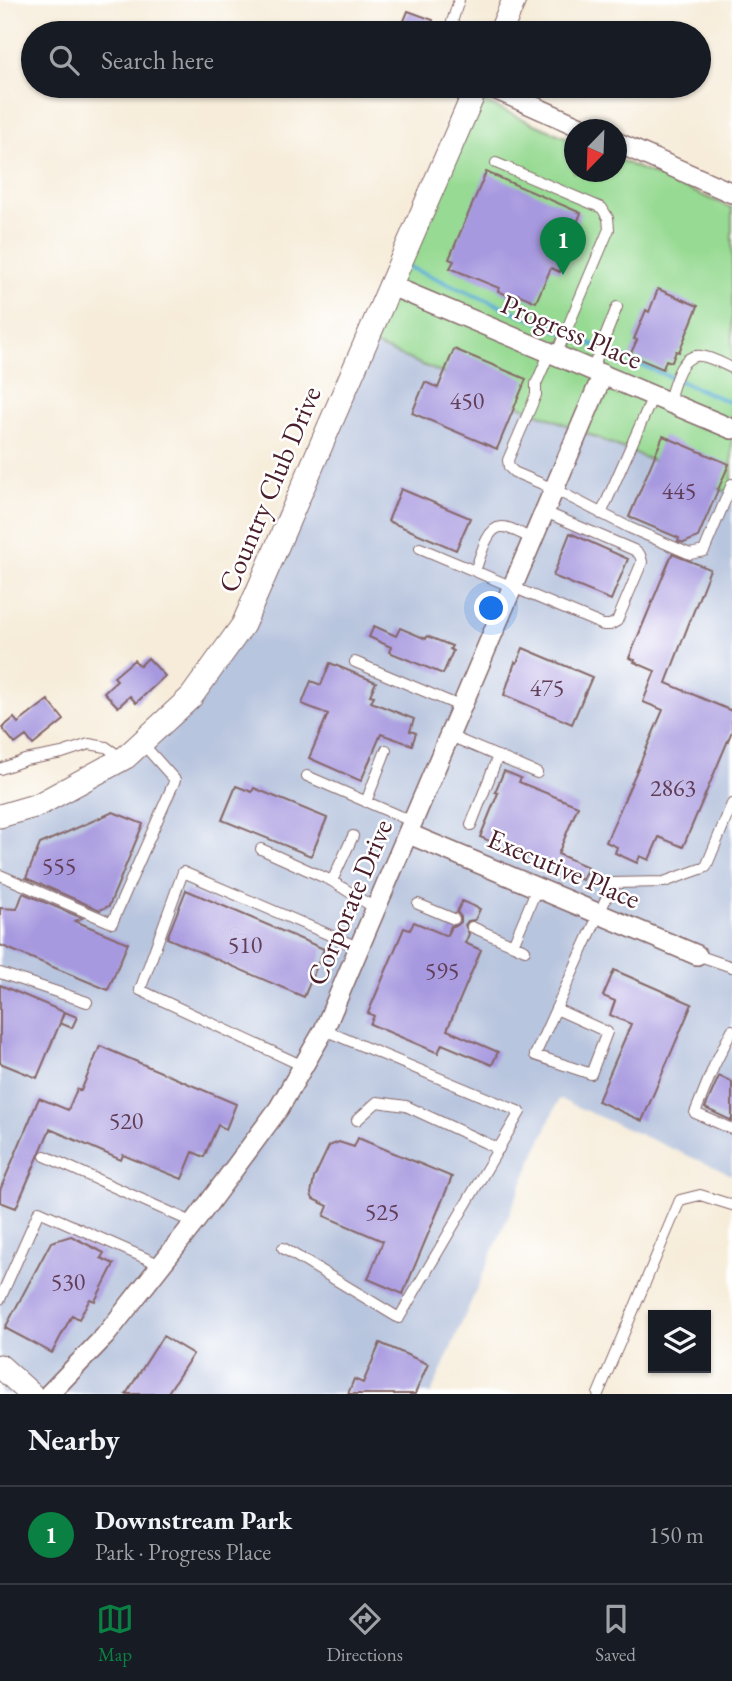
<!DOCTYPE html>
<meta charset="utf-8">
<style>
body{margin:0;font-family:"EB Garamond",serif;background:#242831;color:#f1f3f6}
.controls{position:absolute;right:21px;bottom:21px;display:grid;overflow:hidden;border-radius:0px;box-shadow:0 2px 5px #0004}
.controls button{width:63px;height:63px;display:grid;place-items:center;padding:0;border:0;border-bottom:2px solid #363941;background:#171b24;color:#f1f3f6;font:35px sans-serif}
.compass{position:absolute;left:564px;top:119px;width:63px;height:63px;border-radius:50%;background:#171b24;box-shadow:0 2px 5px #0004;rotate:203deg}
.you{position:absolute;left:492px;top:609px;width:24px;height:24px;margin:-18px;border:5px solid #fff;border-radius:50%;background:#1a73e8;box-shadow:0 0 0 10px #1a73e833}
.badge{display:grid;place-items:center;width:46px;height:46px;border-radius:50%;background:#0b8043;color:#fff;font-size:23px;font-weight:700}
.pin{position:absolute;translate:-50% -58px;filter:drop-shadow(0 2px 4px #0008)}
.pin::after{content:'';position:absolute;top:37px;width:24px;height:21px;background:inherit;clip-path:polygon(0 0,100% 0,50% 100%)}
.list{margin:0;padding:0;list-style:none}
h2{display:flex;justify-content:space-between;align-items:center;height:91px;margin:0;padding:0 28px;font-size:30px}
h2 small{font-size:23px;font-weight:400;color:#9ea1a6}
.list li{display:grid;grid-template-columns:46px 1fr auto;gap:21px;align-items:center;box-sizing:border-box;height:98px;padding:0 28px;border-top:2px solid #363941}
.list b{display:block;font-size:26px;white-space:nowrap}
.list p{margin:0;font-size:23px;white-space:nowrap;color:#9ea1a6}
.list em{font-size:23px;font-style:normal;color:#9ea1a6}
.icon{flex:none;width:38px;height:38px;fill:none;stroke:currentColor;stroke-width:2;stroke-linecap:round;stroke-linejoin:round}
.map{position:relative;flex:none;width:732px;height:1394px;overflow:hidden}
.search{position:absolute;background:#171b24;box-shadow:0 2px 5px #0004;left:21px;right:21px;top:21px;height:77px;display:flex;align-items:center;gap:18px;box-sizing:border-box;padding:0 24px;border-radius:38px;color:#9ea1a6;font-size:26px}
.sheet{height:189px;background:#171b24}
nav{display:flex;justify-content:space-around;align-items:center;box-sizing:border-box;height:98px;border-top:2px solid #363941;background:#171b24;font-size:19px;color:#9ea1a6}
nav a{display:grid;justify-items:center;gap:4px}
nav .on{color:#0b8043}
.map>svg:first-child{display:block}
</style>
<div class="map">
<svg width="732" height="1394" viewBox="0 0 732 1394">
<rect width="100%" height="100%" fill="#fff"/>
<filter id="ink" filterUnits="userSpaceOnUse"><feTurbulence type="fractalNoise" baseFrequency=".0143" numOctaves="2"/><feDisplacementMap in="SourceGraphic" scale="14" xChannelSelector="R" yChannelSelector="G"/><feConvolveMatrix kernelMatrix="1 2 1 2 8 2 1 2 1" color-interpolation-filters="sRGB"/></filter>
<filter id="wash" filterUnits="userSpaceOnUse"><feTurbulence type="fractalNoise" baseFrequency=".00686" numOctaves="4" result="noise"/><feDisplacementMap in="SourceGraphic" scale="28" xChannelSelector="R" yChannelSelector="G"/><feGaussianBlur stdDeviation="1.57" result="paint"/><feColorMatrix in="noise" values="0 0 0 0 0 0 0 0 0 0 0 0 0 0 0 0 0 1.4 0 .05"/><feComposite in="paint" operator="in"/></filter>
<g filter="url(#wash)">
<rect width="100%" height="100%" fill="#f6ecd9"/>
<path fill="#b8c5de" d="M471,96L574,140V172H616L617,158L732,208V1175L559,1099L431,1394H0V818L92,778L211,672Z"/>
<path fill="#97da93" stroke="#707c5f" stroke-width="2" d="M472,97L574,141V172H616L617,159L732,208V494L365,341Z"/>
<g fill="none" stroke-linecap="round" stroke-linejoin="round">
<path stroke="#55abd2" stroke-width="4.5" d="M406,266L732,403"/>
</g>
<g id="blocks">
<path fill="#a799df" d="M408,11L433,20L428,33H399Z
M486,172L581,213L565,252L567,253L560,272L551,268L536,302L518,294L516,299L498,291L499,288L450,268L454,261L449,259Z
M658,289L698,306L679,352L676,351L672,362L666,360L663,369L630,355L637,340L634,339L646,310L649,312Z
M454,349L526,379L497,449L412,413L425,382L438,388Z
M663,436L729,464L698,537L684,543L678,541L679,538L629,517Z
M401,489L470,518L456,550L388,521Z
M570,533L628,559L611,600L553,576Z
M672,554L710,569L666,683L732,711V731L683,847L659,837L649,860L640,856L637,863L615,853L617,847L606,842L663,710L643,702L655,671L634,662L635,660L629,658Z
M374,626L396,636L400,628L426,639L427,636L452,646L450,649L453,651L443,674L389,652L391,647L369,637Z
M523,648L592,677L572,724L504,695L515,662L517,663Z
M148,658L165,676L136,703L130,696L118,707L104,692L117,680L114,677L134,660L140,666Z
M330,663L376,682L370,695L374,696L371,702L414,719L410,731L416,733L412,745L381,734L361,781L309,758L328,714L302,704L311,681L321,685Z
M48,700L64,720L33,745L26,736L15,744L2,728L14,718L18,723Z
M504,771L521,778L519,782L578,806L558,854L588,867L582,880L480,837L498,793L495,792Z
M236,786L252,792L254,788L327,818L311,856L222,820Z
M113,812L143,824L109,906L100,910L26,878L40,844Z
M186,890L324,949L304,997L167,938Z
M23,893L82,918L75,921L128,943L108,990L0,945V908L17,909Z
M462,901L480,909L475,920L468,921L465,925L469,934L465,943L481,950L447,1030L498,1052L492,1065L442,1044L438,1053L370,1024L374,1016L368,1013L404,928L410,930L414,922L447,936L451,926H456L461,922V917L457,912Z
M614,970L692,1004L642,1121L598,1101L631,1024L610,1015L615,1001L603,996Z
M0,985L64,1012L60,1022L65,1012L77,1017L72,1028L60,1023L37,1078L0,1063Z
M100,1046L236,1104L226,1129L218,1125L204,1157L193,1152L182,1179L123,1155L121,1160L50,1129L16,1208L0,1202V1190L39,1098L68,1110L77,1089L81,1091Z
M719,1076L732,1082V1121L705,1108Z
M358,1138L452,1177L403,1294L368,1279L383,1241L324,1216L328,1206L313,1199L311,1194L314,1178L329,1146L339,1142L354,1147Z
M71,1236L104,1253L101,1258L114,1264L95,1301L90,1299L79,1319L72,1315L52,1353L5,1328L51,1242Z
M163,1336L193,1354L167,1394H126Z
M380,1343L428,1364L415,1394H348L354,1379L363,1383Z"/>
</g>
</g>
<g filter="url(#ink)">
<use href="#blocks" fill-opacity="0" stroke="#866768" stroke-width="2"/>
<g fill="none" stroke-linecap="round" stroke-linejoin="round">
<g stroke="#866768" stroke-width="12">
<path id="service" d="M459,0L452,22L461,33
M496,163L602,208L608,218L609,229L556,355
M550,352L536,384V395L508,460L509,467L514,472L554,489L630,528L690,554L704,551L732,484
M592,370L617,307
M668,402C674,387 679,353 701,356C711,357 723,364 732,368
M601,514L653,396
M420,548L603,625H610L617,621L642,562L640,555L634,550L545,512
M475,571C480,559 486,528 501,527C510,526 524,536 533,539
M355,662L462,707
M450,736L537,773
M0,769L25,760L62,753L89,744L106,747L122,758
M307,776L413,822
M366,802L386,750
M471,825L498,756
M261,849L332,881L376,909
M0,875L112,923L175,780L142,743
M332,881L353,836
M418,904L454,919
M472,927L525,950
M513,945L537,888
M697,955L732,967
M0,973L87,1002
M556,1009L607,1032L591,1074L535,1055L613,883L664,882L706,867L732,804
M732,1030L714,1066L695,1113L732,1129
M303,1066L140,990L183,872L360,948
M357,1120L377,1102L406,1106L499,1149
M45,1156L194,1223
M283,1248L399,1318L520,1112L324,1030
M0,1299L39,1211L161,1265
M598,1394L680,1200L700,1195L732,1205"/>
</g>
<g stroke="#866768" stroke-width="22">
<path id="minor" d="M488,86L587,130
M616,142L732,193
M389,285L732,429
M409,834L697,955
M49,1394L105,1336L194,1223L279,1108L324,1030L603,374"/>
</g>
<g stroke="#866768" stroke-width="25">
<path id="tertiary" d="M500,33L514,0
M0,816L38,805L126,757L191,697L243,625L477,86
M0,1366L31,1394"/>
</g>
<use href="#service" stroke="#fff" stroke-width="10"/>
<use href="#minor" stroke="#fff" stroke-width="19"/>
<use href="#tertiary" stroke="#fff" stroke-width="23"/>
</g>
</g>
<g text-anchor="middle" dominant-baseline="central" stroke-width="5" stroke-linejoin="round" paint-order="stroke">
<g font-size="24" fill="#613e58">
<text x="467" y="400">450</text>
<text x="679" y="490">445</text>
<text x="547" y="687">475</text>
<text x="673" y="787">2863</text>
<text x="59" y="865">555</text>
<text x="245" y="944">510</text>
<text x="442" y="970">595</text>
<text x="126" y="1120">520</text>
<text x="382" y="1211">525</text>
<text x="68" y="1281">530</text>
</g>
<g font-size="28" fill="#4a1f2b" stroke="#fff">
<text transform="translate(572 331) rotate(23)">Progress Place</text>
<text transform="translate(269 489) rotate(-67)">Country Club Drive</text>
<text transform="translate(564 868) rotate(23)">Executive Place</text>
<text transform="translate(349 902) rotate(-67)">Corporate Drive</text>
</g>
</g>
</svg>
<div class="controls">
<button><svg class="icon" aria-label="layers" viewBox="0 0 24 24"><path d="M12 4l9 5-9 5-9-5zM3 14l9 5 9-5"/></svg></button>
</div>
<svg class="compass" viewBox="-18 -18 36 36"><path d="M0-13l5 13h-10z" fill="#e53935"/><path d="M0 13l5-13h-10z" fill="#9ea1a6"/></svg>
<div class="you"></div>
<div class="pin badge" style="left:563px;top:275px">1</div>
<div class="search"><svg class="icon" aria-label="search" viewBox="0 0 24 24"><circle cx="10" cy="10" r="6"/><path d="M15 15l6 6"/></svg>Search here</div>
</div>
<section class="sheet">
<h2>Nearby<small></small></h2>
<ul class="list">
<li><span class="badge">1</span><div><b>Downstream Park</b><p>Park · Progress Place</p></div><em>150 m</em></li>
</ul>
</section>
<nav>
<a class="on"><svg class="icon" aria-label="map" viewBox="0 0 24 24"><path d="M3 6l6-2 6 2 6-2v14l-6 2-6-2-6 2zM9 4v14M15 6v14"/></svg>Map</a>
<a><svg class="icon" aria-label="directions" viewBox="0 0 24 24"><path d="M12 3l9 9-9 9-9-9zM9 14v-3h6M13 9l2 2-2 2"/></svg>Directions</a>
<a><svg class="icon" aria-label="saved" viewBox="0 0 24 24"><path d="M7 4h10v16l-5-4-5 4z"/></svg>Saved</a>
</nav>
